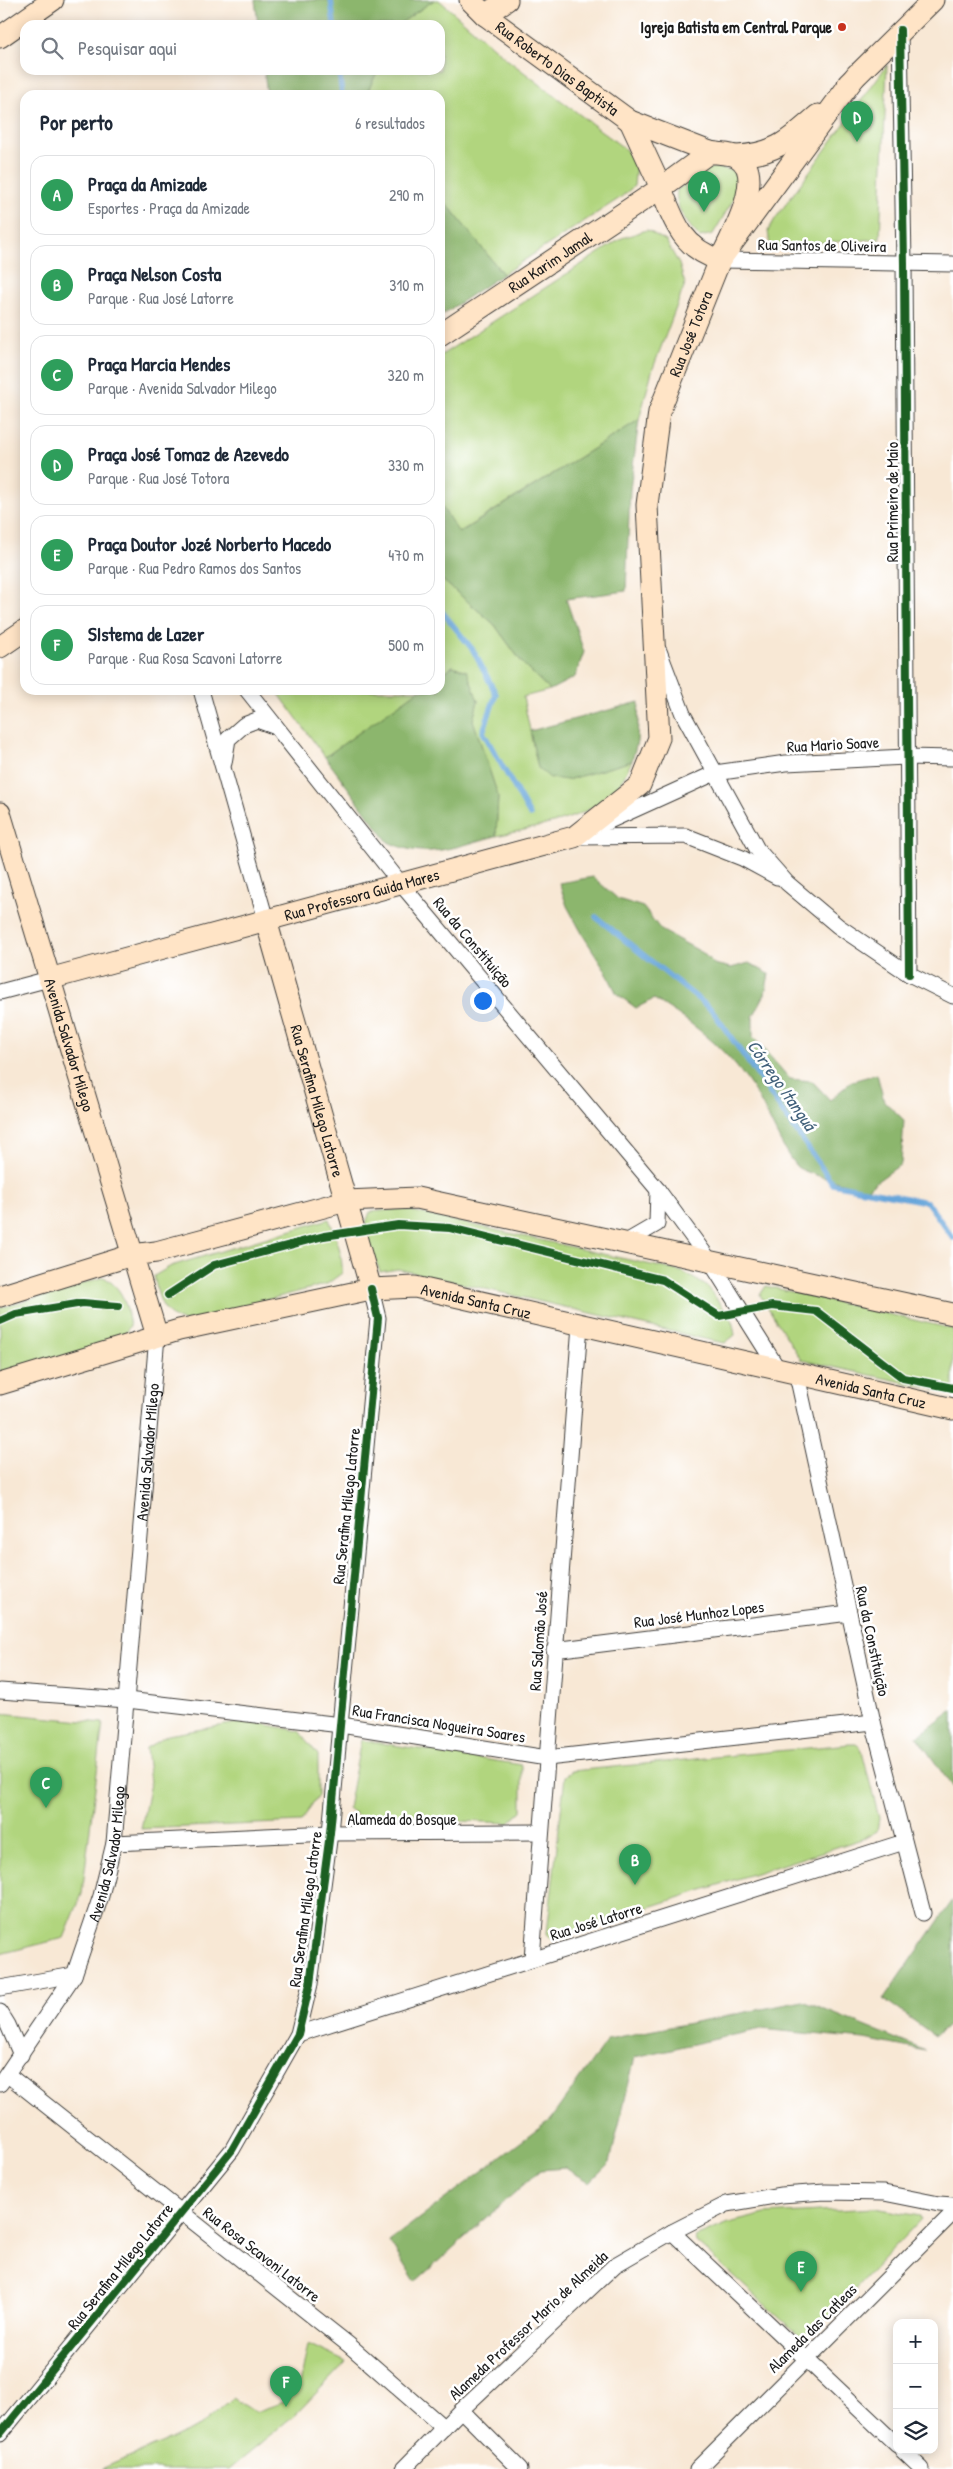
<!DOCTYPE html>
<html lang="pt">
<meta charset="utf-8">
<style>
body{margin:0;font-family:"Patrick Hand",sans-serif;background:#f2f2f3;color:#1f2937}
.controls{position:absolute;right:15px;bottom:15px;display:grid;overflow:hidden;border-radius:10px;box-shadow:0 2px 12px #0003}
.controls button{width:45px;height:45px;display:grid;place-items:center;padding:0;border:0;border-bottom:1px solid #e0e1e3;background:#fff;color:#1f2937;font:25px sans-serif}
.you{position:absolute;left:482px;top:1000px;width:18px;height:18px;margin:-12px;border:4px solid #fff;border-radius:50%;background:#1a73e8;box-shadow:0 0 0 8px #1a73e833}
.badge{display:grid;place-items:center;width:32px;height:32px;border-radius:50%;background:#c8321e;color:#fff;font-size:16px;font-weight:700}
.pin{position:absolute;translate:-50% -41px;filter:drop-shadow(0 1px 2px #0008)}
.pin::after{content:'';position:absolute;top:26px;width:18px;height:15px;background:inherit;clip-path:polygon(0 0,100% 0,50% 100%)}
.list{margin:0;padding:0;list-style:none}
h2{display:flex;justify-content:space-between;align-items:center;height:65px;margin:0;padding:0 20px;font-size:21px}
h2 small{font-size:16px;font-weight:400;color:#747a83}
.list li{display:grid;grid-template-columns:32px 1fr auto;gap:15px;align-items:center;box-sizing:border-box;height:80px;margin:0 10px 10px;padding:0 10px;border:1px solid #e0e1e3;border-radius:15px}
.list b{display:block;font-size:19px;white-space:nowrap}
.list p{margin:0;font-size:16px;white-space:nowrap;color:#747a83}
.list em{font-size:16px;font-style:normal;color:#747a83}
.icon{flex:none;width:28px;height:28px;fill:none;stroke:currentColor;stroke-width:2;stroke-linecap:round;stroke-linejoin:round}
.map{position:relative;flex:none;width:953px;height:2469px;overflow:hidden}
.search{position:absolute;background:#fff;box-shadow:0 2px 12px #0003;left:20px;top:20px;width:425px;height:55px;display:flex;align-items:center;gap:12px;box-sizing:border-box;padding:0 18px;border-radius:15px;color:#747a83;font-size:19px}
.panel{position:absolute;background:#fff;box-shadow:0 2px 12px #0003;left:20px;top:90px;width:425px;height:605px;border-radius:15px}
.map>svg:first-child{display:block}
</style>
<div class="map">
<svg width="953" height="2469" viewBox="0 0 953 2469">
<rect width="100%" height="100%" fill="#fff"/>
<filter id="ink" filterUnits="userSpaceOnUse"><feTurbulence type="fractalNoise" baseFrequency=".02" numOctaves="2"/><feDisplacementMap in="SourceGraphic" scale="10" xChannelSelector="R" yChannelSelector="G"/><feConvolveMatrix kernelMatrix="1 2 1 2 8 2 1 2 1" color-interpolation-filters="sRGB"/></filter>
<filter id="wash" filterUnits="userSpaceOnUse"><feTurbulence type="fractalNoise" baseFrequency=".0096" numOctaves="4" result="noise"/><feDisplacementMap in="SourceGraphic" scale="20" xChannelSelector="R" yChannelSelector="G"/><feGaussianBlur stdDeviation="1.12" result="paint"/><feColorMatrix in="noise" values="0 0 0 0 0 0 0 0 0 0 0 0 0 0 0 0 0 1.4 0 .05"/><feComposite in="paint" operator="in"/></filter>
<g filter="url(#wash)">
<rect width="100%" height="100%" fill="#f8e8d5"/>
<path fill="#b1d57e" stroke="#66784d" d="M434,0H439L508,60L625,149L636,162L634,186L620,198L503,274L450,208L440,200V95H366L378,70H440V25H398Z
M887,65L880,239L770,246L768,231L775,219Z
M714,167L735,171L741,182L738,192L713,234L700,237C688,225 674,208 677,190L705,170Z
M647,230L666,241L679,264L685,284L652,371L639,420L458,533L440,504V356L622,238Z
M440,578L494,624L523,664L550,690L523,697L538,768L567,780L632,761C628,768 625,776 621,782C597,819 536,827 496,836L498,796L473,720L478,701L466,671L453,666L440,675Z
M276,690H419L325,757Z
M402,1209L683,1272L708,1287L732,1320L735,1335L725,1343L709,1340L398,1269L380,1272L364,1228L370,1212Z
M329,1219C336,1237 343,1254 342,1273L327,1284L185,1322C161,1315 159,1299 154,1276L171,1266Z
M104,1277C124,1290 126,1303 130,1326L118,1343L0,1376V1308Z
M766,1286L953,1329V1393L801,1360L760,1295Z
M0,1713L103,1723L82,1894L64,1938L0,1954Z
M248,1721L299,1731L318,1755V1795L301,1822L141,1829L150,1783L146,1748L168,1735Z
M361,1740L522,1765V1811L509,1823L360,1817L348,1808Z
M849,1744H856L861,1748L879,1818L877,1831L865,1838L550,1939L547,1933L565,1776L572,1771Z
M875,2208L920,2216L921,2219L805,2341L696,2242L695,2237L729,2223L765,2214Z
M308,2344L346,2362L298,2412L229,2469H101L200,2426L233,2398L255,2412L284,2402L301,2380Z"/>
<path fill="#8cb66d" stroke="#546944" d="M255,0H434L398,25H258Z
M264,70H378L366,95H267Z
M440,200L450,208L503,274L440,316Z
M639,420L630,490L626,591L566,599L584,652L575,677L550,690L523,664L494,624L440,578V504L459,533Z
M453,666L467,671L478,701L473,720L498,796L496,836C457,846 427,861 388,842L325,757L419,690H440V675Z
M639,702L637,742L632,761L567,780L550,778L538,768L530,731Z
M593,877L618,899L643,907L661,930L703,953L714,964L731,968L749,963L769,974L765,994L753,1017V1037L790,1079L812,1081L830,1100L852,1081L877,1074L884,1101L904,1120L901,1164L865,1190C853,1186 804,1173 797,1167C782,1151 768,1113 756,1094C731,1052 695,1024 654,999L636,1008L617,994L604,968L584,937L567,906L559,883Z
M953,1710V1788L917,1737Z
M953,1900V2021L935,2036L884,1999Z
M803,2001L926,2051L864,2039L761,2029L635,2057L610,2162L590,2182L565,2168L540,2170L415,2282L389,2241L550,2120L608,2039Z"/>
<g fill="none" stroke-linecap="round" stroke-linejoin="round">
<path stroke="#68a6da" stroke-width="5.5" d="M331,0L334,25
M339,70L342,95
M440,609L473,650L496,694L483,732L530,815
M596,917L712,1010L833,1184L927,1202L953,1238"/>
</g>
</g>
<g filter="url(#ink)">
<g fill="none" stroke-linecap="round" stroke-linejoin="round">
<g stroke="#3d3b38" stroke-width="17">
<g id="street">
<path d="M900,30L904,264L909,974"/>
<path d="M720,260L953,264"/>
<path d="M659,651L683,714L757,849L787,883L838,926L909,974L953,996"/>
<path d="M201,690L266,920"/>
<path d="M247,690L401,884L658,1190L710,1261L778,1369"/>
<path d="M224,763L228,739L244,725L257,720L276,727"/>
<path d="M596,827L715,773L786,763L906,757L953,758"/>
<path d="M579,837L686,836L742,858L777,877"/>
<path d="M0,992L49,979"/>
<path d="M626,1242L657,1224L658,1190"/>
<path d="M797,1375L873,1722L923,1913"/>
<path d="M554,1650L849,1613"/>
<path d="M0,1691L127,1700L341,1725L547,1758L873,1722"/>
<path d="M114,1843L330,1833L541,1832"/>
<path d="M532,1959L580,1325"/>
<path d="M0,1988L74,1975"/>
<path d="M0,2012L8,2025L21,2055"/>
<path d="M298,2034L904,1842"/>
<path d="M8,2075L349,2345L444,2428"/>
<path id="s1" d="M0,2084L74,1975L101,1896L114,1843L157,1336"/>
<path d="M672,2232L897,2445"/>
<path d="M461,2410L520,2469"/>
<path d="M0,2434L232,2150L298,2034L310,1984L330,1833L378,1318L371,1289"/>
<path d="M902,2450L922,2469"/>
<path d="M403,2469L461,2410L615,2265L672,2232L727,2204L781,2195L825,2192L884,2193L939,2204L953,2205"/>
<path d="M697,2469L953,2213"/>
</g>
</g>
<g stroke="#3d3b38" stroke-width="23">
<g id="secondary">
<path id="s2" d="M470,0L485,15L630,121L710,152"/>
<path d="M485,15L507,0"/>
<path d="M0,37L53,0"/>
<path d="M848,84L933,0"/>
<path d="M710,152C718,154 731,153 737,157C768,174 730,238 720,260C683,249 674,222 661,188Z"/>
<path d="M737,156C777,154 790,139 818,115"/>
<path id="s3" d="M440,335L661,188L630,121"/>
<path d="M0,647L25,630"/>
<path id="s4" d="M0,813L157,1336"/>
<path id="s5" d="M266,920L371,1289"/>
<path id="s6" d="M49,979L574,837L640,785L659,738L647,505L659,412L720,260L857,74"/>
<path d="M0,1296L132,1255L156,1252L346,1201L417,1198L953,1314"/>
<path id="s7" d="M0,1384L179,1330L371,1289L415,1287L953,1409"/>
</g>
</g>
<use href="#street" stroke="#fff" stroke-width="15"/>
<use href="#secondary" stroke="#ffe4c6" stroke-width="21"/>
<g stroke="#fff" stroke-width="11">
<path id="cycleway" d="M900,30L904,264L909,974
M168,1295L214,1265L324,1236L398,1225L450,1228L663,1280L719,1316L772,1306L816,1311L903,1378L953,1388
M0,1321L16,1314L83,1303L118,1306
M0,2434L232,2150L298,2034L310,1984L330,1833L378,1318L371,1289"/>
</g>
<use href="#cycleway" stroke="#1b5e20" stroke-width="8"/>
</g>
</g>
<circle fill="#c8321e" stroke="#fff" stroke-width="2" cx="842" cy="27" r="5"/>
<g text-anchor="middle" dominant-baseline="central" stroke-width="5" stroke-linejoin="round" paint-order="stroke">
<g font-size="16" font-weight="bold" fill="#1c1c1c" stroke="#fff" text-anchor="end">
<text x="832" y="27">Igreja Batista em Central Parque</text>
</g>
<g font-size="16" fill="#1c1c1c" stroke="#fff">
<text stroke="none"><textPath href="#s2" startOffset="111">Rua Roberto Dias Baptista</textPath></text>
<text transform="translate(822 245) rotate(1)">Rua Santos de Oliveira</text>
<text stroke="none"><textPath href="#s3" startOffset="132">Rua Karim Jamal</textPath></text>
<text stroke="none"><textPath href="#s6" startOffset="1090">Rua José Totora</textPath></text>
<text transform="translate(892 502) rotate(-90)">Rua Primeiro de Maio</text>
<text transform="translate(833 744) rotate(-3)">Rua Mario Soave</text>
<text stroke="none"><textPath href="#s6" startOffset="324">Rua Professora Guida Mares</textPath></text>
<text transform="translate(473 942) rotate(50)">Rua da Constituição</text>
<text stroke="none"><textPath href="#s4" startOffset="242">Avenida Salvador Milego</textPath></text>
<text stroke="none"><textPath href="#s5" startOffset="188">Rua Serafina Milego Latorre</textPath></text>
<text stroke="none"><textPath href="#s7" startOffset="490">Avenida Santa Cruz</textPath></text>
<text stroke="none"><textPath href="#s7" startOffset="895">Avenida Santa Cruz</textPath></text>
<text stroke="none"><textPath href="#s1" startOffset="662">Avenida Salvador Milego</textPath></text>
<text transform="translate(346 1506) rotate(-84)">Rua Serafina Milego Latorre</text>
<text transform="translate(699 1614) rotate(-7)">Rua José Munhoz Lopes</text>
<text transform="translate(538 1641) rotate(-86)">Rua Salomão José</text>
<text transform="translate(873 1641) rotate(78)">Rua da Constituição</text>
<text transform="translate(439 1723) rotate(9)">Rua Francisca Nogueira Soares</text>
<text x="402" y="1819">Alameda do Bosque</text>
<text stroke="none"><textPath href="#s1" startOffset="258">Avenida Salvador Milego</textPath></text>
<text transform="translate(305 1909) rotate(-82)">Rua Serafina Milego Latorre</text>
<text transform="translate(596 1921) rotate(-17)">Rua José Latorre</text>
<text transform="translate(262 2254) rotate(38)">Rua Rosa Scavoni Latorre</text>
<text transform="translate(120 2266) rotate(-51)">Rua Serafina Milego Latorre</text>
<text transform="translate(528 2325) rotate(-43)">Alameda Professor Mario de Almeida</text>
<text transform="translate(812 2328) rotate(-45)">Alameda das Catleas</text>
</g>
<g font-size="18" font-style="italic" fill="#42617b" stroke="#fff">
<text transform="translate(782 1085) rotate(55)">Córrego Itanguá</text>
</g>
</g>
</svg>
<div class="controls">
<button>+</button>
<button>−</button>
<button><svg class="icon" aria-label="layers" viewBox="0 0 24 24"><path d="M12 4l9 5-9 5-9-5zM3 14l9 5 9-5"/></svg></button>
</div>
<div class="you"></div>
<div class="pin badge" style="left:704px;top:212px;background:#2e9e5b">A</div>
<div class="pin badge" style="left:635px;top:1885px;background:#2e9e5b">B</div>
<div class="pin badge" style="left:46px;top:1808px;background:#2e9e5b">C</div>
<div class="pin badge" style="left:857px;top:142px;background:#2e9e5b">D</div>
<div class="pin badge" style="left:801px;top:2292px;background:#2e9e5b">E</div>
<div class="pin badge" style="left:286px;top:2407px;background:#2e9e5b">F</div>
<div class="search"><svg class="icon" aria-label="search" viewBox="0 0 24 24"><circle cx="10" cy="10" r="6"/><path d="M15 15l6 6"/></svg>Pesquisar aqui</div>
<section class="panel">
<h2>Por perto<small>6 resultados</small></h2>
<ul class="list">
<li><span class="badge" style="background:#2e9e5b">A</span><div><b>Praça da Amizade</b><p>Esportes · Praça da Amizade</p></div><em>290 m</em></li>
<li><span class="badge" style="background:#2e9e5b">B</span><div><b>Praça Nelson Costa</b><p>Parque · Rua José Latorre</p></div><em>310 m</em></li>
<li><span class="badge" style="background:#2e9e5b">C</span><div><b>Praça Marcia Mendes</b><p>Parque · Avenida Salvador Milego</p></div><em>320 m</em></li>
<li><span class="badge" style="background:#2e9e5b">D</span><div><b>Praça José Tomaz de Azevedo</b><p>Parque · Rua José Totora</p></div><em>330 m</em></li>
<li><span class="badge" style="background:#2e9e5b">E</span><div><b>Praça Doutor Jozé Norberto Macedo</b><p>Parque · Rua Pedro Ramos dos Santos</p></div><em>470 m</em></li>
<li><span class="badge" style="background:#2e9e5b">F</span><div><b>SIstema de Lazer</b><p>Parque · Rua Rosa Scavoni Latorre</p></div><em>500 m</em></li>
</ul>
</section>
</div>
